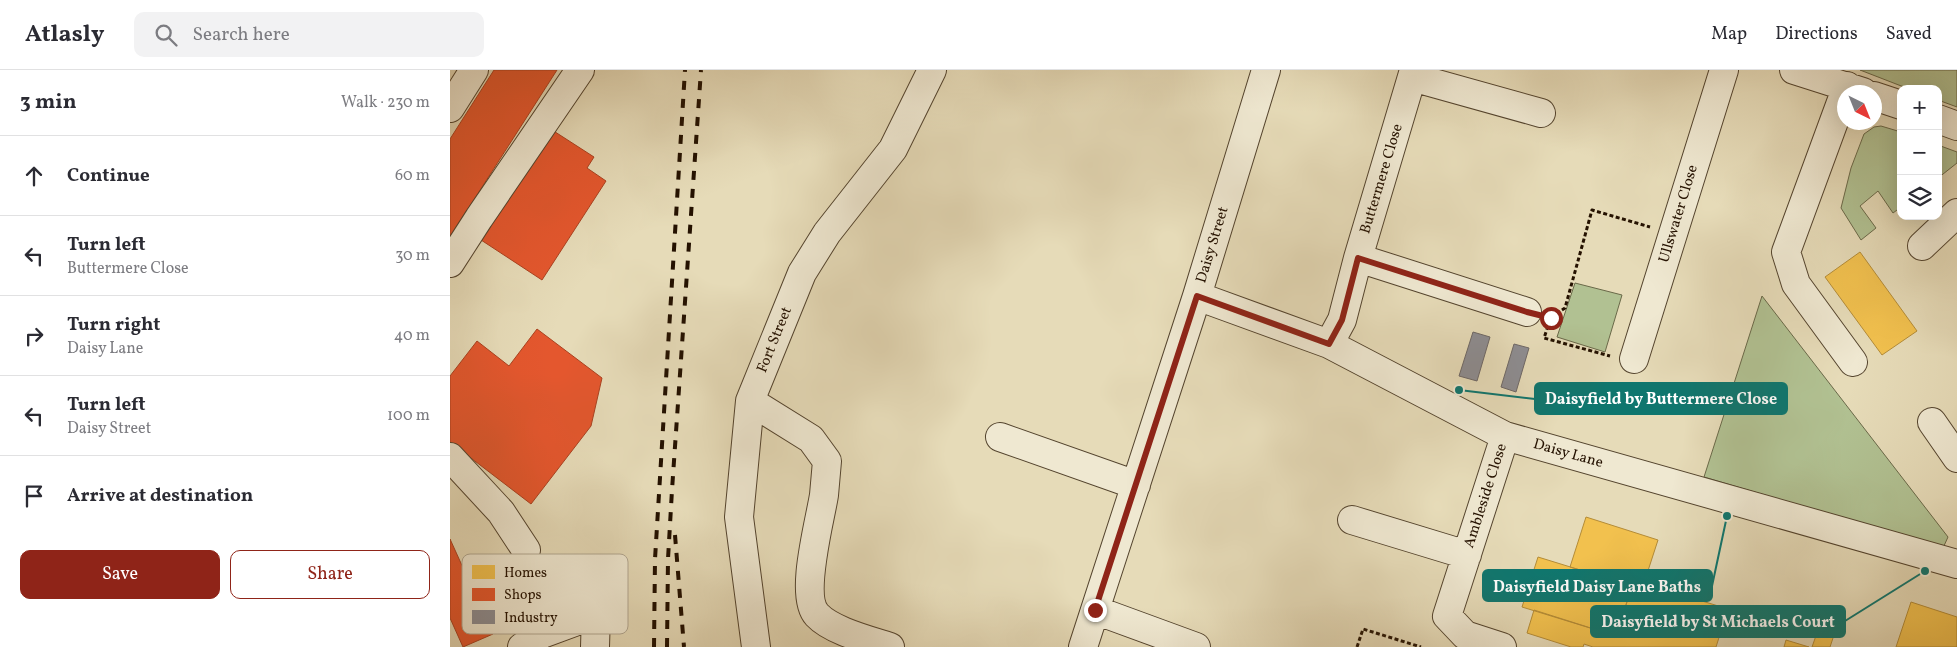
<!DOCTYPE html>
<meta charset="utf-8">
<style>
body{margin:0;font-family:Vollkorn,serif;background:#f2f2f3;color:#2b2b33}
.controls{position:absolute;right:15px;top:15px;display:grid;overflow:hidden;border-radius:10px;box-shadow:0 5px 20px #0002}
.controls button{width:45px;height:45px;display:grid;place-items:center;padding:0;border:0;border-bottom:1px solid #e1e1e2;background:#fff;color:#2b2b33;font:25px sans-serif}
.compass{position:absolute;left:1387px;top:15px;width:45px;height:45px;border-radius:50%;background:#fff;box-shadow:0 5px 20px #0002;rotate:137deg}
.stop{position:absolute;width:15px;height:15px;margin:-11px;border:4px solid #8f2418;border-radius:50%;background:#fff}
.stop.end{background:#8f2418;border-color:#fff;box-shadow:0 1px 5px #0008}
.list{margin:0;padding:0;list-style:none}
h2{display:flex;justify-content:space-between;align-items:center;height:65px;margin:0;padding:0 20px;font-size:21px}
h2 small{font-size:16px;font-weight:400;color:#7c7c81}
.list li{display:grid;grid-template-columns:32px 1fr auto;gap:15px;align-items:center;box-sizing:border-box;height:80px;padding:0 20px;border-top:1px solid #e1e1e2}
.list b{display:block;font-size:19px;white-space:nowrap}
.list p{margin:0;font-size:16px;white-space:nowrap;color:#7c7c81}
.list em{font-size:16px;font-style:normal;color:#7c7c81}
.actions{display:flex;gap:10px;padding:15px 20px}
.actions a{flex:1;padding:11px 0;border:1px solid #8f2418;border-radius:10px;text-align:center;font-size:18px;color:#8f2418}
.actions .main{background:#8f2418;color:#fff}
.icon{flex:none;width:28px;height:28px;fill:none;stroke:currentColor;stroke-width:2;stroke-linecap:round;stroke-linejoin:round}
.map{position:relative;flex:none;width:1507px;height:577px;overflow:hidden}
header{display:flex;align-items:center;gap:30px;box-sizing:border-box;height:70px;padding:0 25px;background:#fff;border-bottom:1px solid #e1e1e2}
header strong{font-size:24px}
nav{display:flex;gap:28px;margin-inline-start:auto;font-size:18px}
.search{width:350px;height:45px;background:#f2f2f3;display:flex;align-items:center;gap:12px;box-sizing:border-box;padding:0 18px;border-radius:10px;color:#7c7c81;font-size:19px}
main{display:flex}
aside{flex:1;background:#fff}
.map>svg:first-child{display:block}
</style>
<header>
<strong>Atlasly</strong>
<div class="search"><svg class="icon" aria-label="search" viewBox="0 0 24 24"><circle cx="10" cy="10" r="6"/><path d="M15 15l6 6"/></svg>Search here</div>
<nav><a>Map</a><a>Directions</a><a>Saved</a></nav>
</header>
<main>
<aside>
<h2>3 min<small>Walk · 230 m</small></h2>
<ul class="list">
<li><svg class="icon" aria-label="ahead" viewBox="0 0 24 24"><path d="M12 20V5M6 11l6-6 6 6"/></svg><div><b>Continue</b></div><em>60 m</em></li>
<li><svg class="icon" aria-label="left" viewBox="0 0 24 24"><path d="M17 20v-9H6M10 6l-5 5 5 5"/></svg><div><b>Turn left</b><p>Buttermere Close</p></div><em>30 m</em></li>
<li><svg class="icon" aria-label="right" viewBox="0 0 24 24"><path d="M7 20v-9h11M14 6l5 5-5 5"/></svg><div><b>Turn right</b><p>Daisy Lane</p></div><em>40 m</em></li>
<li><svg class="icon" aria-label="left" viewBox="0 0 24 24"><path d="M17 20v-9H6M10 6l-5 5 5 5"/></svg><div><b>Turn left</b><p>Daisy Street</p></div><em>100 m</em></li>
<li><svg class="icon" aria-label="arrive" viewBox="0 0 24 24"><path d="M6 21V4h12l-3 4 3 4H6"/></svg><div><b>Arrive at destination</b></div></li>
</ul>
<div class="actions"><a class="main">Save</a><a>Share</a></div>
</aside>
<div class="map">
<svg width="1507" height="577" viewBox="0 0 1507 577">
<rect width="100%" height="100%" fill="#e6dbb8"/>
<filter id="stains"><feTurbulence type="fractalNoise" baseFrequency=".004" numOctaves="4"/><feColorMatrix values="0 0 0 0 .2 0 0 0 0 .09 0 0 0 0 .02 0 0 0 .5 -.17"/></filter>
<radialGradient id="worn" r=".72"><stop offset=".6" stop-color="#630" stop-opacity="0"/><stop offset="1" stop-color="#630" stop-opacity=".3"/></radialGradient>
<path fill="#b1c192" stroke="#6a6949" d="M1410,0H1507V37L1488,30V19H1459Z
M1431,56L1451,62V137L1443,143L1428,121L1410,136L1426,158L1411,170L1391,138L1401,98L1414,64L1424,57Z
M1488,75L1507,82V93L1488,108Z
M1125,213L1172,225L1155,282L1107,267Z
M1312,226L1498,467L1493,478L1254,407Z"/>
<path fill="#f2c14e" stroke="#b48c37" d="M1410,182L1467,261L1432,285L1375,207Z
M1136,447L1208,470L1194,513L1184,510L1182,516L1120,497Z
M1088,487L1182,516L1166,566L1072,537Z
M1184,510L1278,539L1266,577H1143L1134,574L1133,577H1121L1077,563L1084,540L1166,566Z
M1461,532L1507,547V577H1446Z
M1368,560L1384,565L1380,577H1362Z
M1336,570L1359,577H1334Z"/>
<path fill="#e4572e" stroke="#aa4220" d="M44,0H107L0,167V69Z
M99,58L144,87L137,98L156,111L92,210L28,168Z
M87,259L152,308L141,356L81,434L0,372V306L27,271L59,296Z
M0,469L43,564L13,577L0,548Z"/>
<path fill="#8d8d92" stroke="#6e6866" d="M1023,262L1040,267L1027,311L1009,306Z
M1064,274L1079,278L1066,322L1051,317Z"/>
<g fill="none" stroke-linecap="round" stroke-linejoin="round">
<g stroke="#54442e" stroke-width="30">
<path id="minor" d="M1344,0L1413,22
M962,7L1091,43
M1397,16L1336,182L1346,214L1403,292
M1424,26L1451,35
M0,38L24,0
M1488,49L1507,56
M1472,176L1507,143
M908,188L1077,242
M0,193L29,148L130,0
M747,226L879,274L1055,366L1507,494
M879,274L892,250L908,188L964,0
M1184,289L1274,0
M300,331L361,369L377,391C376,402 375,414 374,425C370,451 349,526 367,545C382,561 419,570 440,577
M1482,352L1507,388
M550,367L686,415
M0,387L51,442L76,480
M902,450L1017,485
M645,540L746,577
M72,577L92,564L146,544L145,577
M306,577L289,447L300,331L352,203L377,163L443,79L482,0
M633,577L747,226L816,0
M1052,577L1015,565L997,546L1055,366"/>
</g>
<path stroke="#241100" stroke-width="3" stroke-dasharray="4 2.5" stroke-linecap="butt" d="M1101,247L1115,238L1142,140L1200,157
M1098,256L1094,268L1160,286
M907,577L913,559L971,577"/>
<use href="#minor" stroke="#efe8d1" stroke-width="28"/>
<path stroke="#241100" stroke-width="4" stroke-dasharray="9 9" stroke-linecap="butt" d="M225,465L234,577
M204,577L205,489L235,0
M217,577L218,489L222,420L251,0"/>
</g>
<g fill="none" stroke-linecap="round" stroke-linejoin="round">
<path stroke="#8f2418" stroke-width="6" d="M645,540L747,226L879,274L892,250L908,188L1077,242L1101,248"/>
</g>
<g text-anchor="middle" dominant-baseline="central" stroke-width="5" stroke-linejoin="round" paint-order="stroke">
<g font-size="15" fill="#241100" stroke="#efe8d1">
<text transform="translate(932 109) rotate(-73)">Buttermere Close</text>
<text transform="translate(1229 144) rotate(-73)">Ullswater Close</text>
<text transform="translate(763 175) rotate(-73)">Daisy Street</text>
<text transform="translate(325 270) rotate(-68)">Fort Street</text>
<text transform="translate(1118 384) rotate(16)">Daisy Lane</text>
<text transform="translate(1036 426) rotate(-72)">Ambleside Close</text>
</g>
</g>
<rect x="12" y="484" width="166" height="80" rx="8" fill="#efe8d1" stroke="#b2a892" stroke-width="1"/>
<rect x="22" y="495" width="23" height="14" fill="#f2c14e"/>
<rect x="22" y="518" width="23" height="13" fill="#e4572e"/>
<rect x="22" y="540" width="23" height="14" fill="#8d8d92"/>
<g font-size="14" fill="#241100">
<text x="54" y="507">Homes</text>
<text x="54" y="529">Shops</text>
<text x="54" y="552">Industry</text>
</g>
<path fill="none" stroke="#0f766e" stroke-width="2" d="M1009 320L1085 329M1277 446L1262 516M1475 501L1395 551"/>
<g fill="#0f766e" stroke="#efe8d1" stroke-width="2">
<circle cx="1009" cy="320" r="5"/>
<circle cx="1277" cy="446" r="5"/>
<circle cx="1475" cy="501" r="5"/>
</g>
<g fill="#0f766e" stroke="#0f766e" stroke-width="2">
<rect x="1085" y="313" width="252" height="31" rx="5"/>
<rect x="1033" y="500" width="229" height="31" rx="5"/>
<rect x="1141" y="536" width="254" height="31" rx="5"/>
</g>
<g font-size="16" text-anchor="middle" font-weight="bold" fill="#fff">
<text x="1211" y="334">Daisyfield by Buttermere Close</text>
<text x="1147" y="522">Daisyfield Daisy Lane Baths</text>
<text x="1268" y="557">Daisyfield by St Michaels Court</text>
</g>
<rect width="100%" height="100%" filter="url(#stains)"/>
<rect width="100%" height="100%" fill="url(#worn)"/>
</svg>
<div class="controls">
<button>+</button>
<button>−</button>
<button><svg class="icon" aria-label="layers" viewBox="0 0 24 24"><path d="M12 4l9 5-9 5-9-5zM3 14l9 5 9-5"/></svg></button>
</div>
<svg class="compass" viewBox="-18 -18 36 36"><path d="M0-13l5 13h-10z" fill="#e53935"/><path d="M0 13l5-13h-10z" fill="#7c7c81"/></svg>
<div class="stop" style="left:1101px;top:248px"></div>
<div class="stop end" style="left:645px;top:540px"></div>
</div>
</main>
